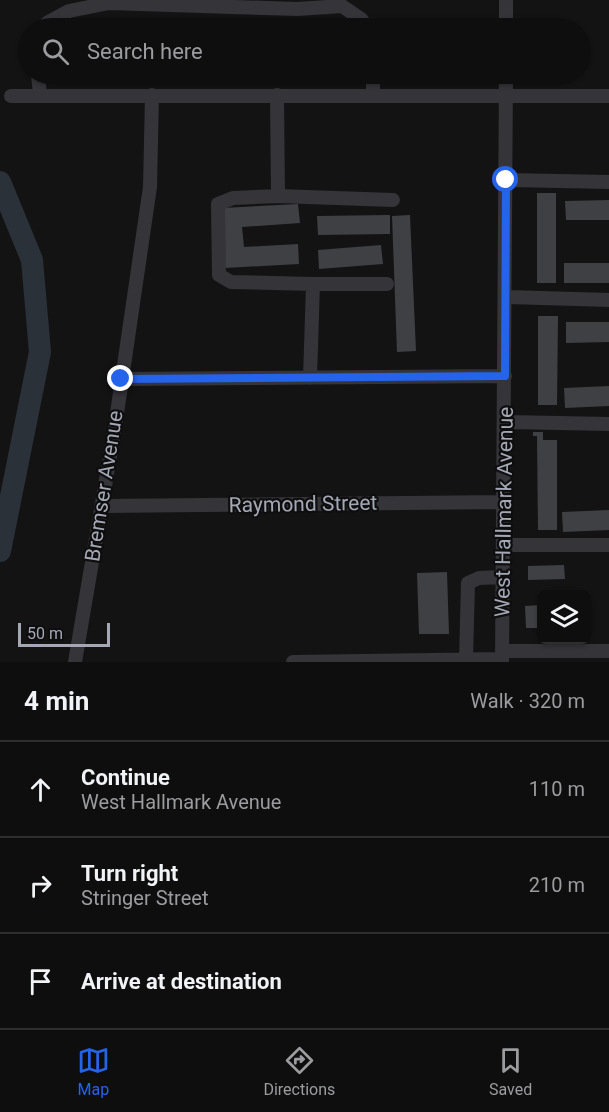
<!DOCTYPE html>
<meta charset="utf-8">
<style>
body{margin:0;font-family:Roboto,sans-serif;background:#1c1c1d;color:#f1f3f6}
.controls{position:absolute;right:18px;bottom:18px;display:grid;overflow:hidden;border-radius:9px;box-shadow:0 2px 4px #0004}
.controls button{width:54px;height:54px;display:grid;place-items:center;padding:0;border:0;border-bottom:2px solid #2e2e2f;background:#0e0e0f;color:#f1f3f6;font:30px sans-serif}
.scale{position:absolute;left:18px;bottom:15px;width:92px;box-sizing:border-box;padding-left:6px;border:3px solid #a4a7b4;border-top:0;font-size:16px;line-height:21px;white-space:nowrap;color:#a4a7b4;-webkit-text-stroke:4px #0e0e0f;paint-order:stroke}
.stop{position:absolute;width:18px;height:18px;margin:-14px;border:4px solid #2563eb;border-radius:50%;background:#fff}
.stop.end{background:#2563eb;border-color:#fff;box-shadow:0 2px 6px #0008}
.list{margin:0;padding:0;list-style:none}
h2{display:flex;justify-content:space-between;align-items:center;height:78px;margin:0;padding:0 24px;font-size:26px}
h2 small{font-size:20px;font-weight:400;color:#9b9c9e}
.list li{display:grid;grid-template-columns:39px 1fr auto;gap:18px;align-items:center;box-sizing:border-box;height:96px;padding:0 24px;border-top:2px solid #2e2e2f}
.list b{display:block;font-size:22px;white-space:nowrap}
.list p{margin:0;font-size:20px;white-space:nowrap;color:#9b9c9e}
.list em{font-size:20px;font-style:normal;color:#9b9c9e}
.icon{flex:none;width:33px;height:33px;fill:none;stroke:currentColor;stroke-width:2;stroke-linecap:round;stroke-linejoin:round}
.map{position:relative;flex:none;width:609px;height:662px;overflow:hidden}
.search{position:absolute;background:#0e0e0f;box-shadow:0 2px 4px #0004;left:18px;right:18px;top:18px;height:66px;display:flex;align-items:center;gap:15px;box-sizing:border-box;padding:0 21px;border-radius:33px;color:#9b9c9e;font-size:22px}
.sheet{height:366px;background:#0e0e0f}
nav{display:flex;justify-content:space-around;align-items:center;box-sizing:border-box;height:84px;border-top:2px solid #2e2e2f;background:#0e0e0f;font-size:16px;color:#9b9c9e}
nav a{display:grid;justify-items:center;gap:3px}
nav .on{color:#2563eb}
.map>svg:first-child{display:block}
</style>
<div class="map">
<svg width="609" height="662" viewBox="0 0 609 662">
<rect width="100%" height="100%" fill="#131314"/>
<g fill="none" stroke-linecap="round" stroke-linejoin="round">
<path stroke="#2b3139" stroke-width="22" d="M0,182L32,260L40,352L0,551"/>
</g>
<path fill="#3f4044" d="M537,193H556V283H537Z
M609,200V220H566L565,201Z
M298,204L300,223L242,227L244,247L298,244L299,264L225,268L222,208Z
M390,215V234L318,235L317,216Z
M410,215L416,351L397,352L392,216Z
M381,245L383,264L319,269L318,250Z
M564,263H609V283H564Z
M538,316H558L557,405H538Z
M566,322H609V342L566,343Z
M609,386V406L565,408L564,388Z
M533,432H543V440H557V530H538L537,436H533Z
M609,510V530L563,532L562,512Z
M564,565L565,579L528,580V566Z
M447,572L449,634H419L417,573Z
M541,605L542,628H526L525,606Z"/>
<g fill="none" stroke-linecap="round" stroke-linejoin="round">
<path stroke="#343439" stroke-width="14" d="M506,0V28
M45,28L47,23L69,11L109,3L297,9L342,6L361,19L368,28
M38,74L40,95
M373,74V96
M277,95L278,196L233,198L218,204L219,275L231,282L313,284L310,378
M11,96H609
M506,180L609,182
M278,196L393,200
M313,284H387
M505,297L609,300
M121,379L505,376
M505,422L609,424
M101,506L504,502
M504,545H609
M502,651H609
M466,660L468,583L479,578L503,577
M75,662L115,427L150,187L152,95
M293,662L502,659
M502,662L506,74"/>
</g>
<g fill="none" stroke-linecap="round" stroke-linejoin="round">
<path stroke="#2563eb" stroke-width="8" d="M121,379L505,376L506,180"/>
</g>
<g text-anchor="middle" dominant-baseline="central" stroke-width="4.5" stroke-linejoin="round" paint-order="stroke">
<g font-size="21" fill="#a4a7b4" stroke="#0e0e0f">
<text transform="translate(104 486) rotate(-81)">Bremser Avenue</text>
<text transform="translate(303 504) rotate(-1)">Raymond Street</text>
<text transform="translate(504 512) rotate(-89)">West Hallmark Avenue</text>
</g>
</g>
</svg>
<div class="controls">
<button><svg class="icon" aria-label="layers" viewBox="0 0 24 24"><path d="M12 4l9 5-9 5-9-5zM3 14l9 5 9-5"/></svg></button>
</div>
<div class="scale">50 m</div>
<div class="stop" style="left:506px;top:180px"></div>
<div class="stop end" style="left:121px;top:379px"></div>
<div class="search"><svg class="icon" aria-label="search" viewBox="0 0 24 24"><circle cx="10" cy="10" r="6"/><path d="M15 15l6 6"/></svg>Search here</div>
</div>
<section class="sheet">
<h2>4 min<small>Walk · 320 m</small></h2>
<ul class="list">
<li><svg class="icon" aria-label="ahead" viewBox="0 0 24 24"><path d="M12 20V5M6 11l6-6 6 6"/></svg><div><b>Continue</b><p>West Hallmark Avenue</p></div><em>110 m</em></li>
<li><svg class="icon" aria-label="right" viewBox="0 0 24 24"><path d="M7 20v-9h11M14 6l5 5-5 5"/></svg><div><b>Turn right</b><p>Stringer Street</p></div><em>210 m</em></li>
<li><svg class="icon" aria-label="arrive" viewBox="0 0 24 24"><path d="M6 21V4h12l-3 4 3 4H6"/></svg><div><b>Arrive at destination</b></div></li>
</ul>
</section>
<nav>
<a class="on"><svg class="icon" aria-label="map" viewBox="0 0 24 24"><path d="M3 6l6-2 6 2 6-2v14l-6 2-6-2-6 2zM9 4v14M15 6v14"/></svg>Map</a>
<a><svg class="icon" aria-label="directions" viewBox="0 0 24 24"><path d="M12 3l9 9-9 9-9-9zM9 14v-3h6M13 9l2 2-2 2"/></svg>Directions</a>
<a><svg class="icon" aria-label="saved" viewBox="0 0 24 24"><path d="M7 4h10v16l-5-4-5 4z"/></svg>Saved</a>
</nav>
